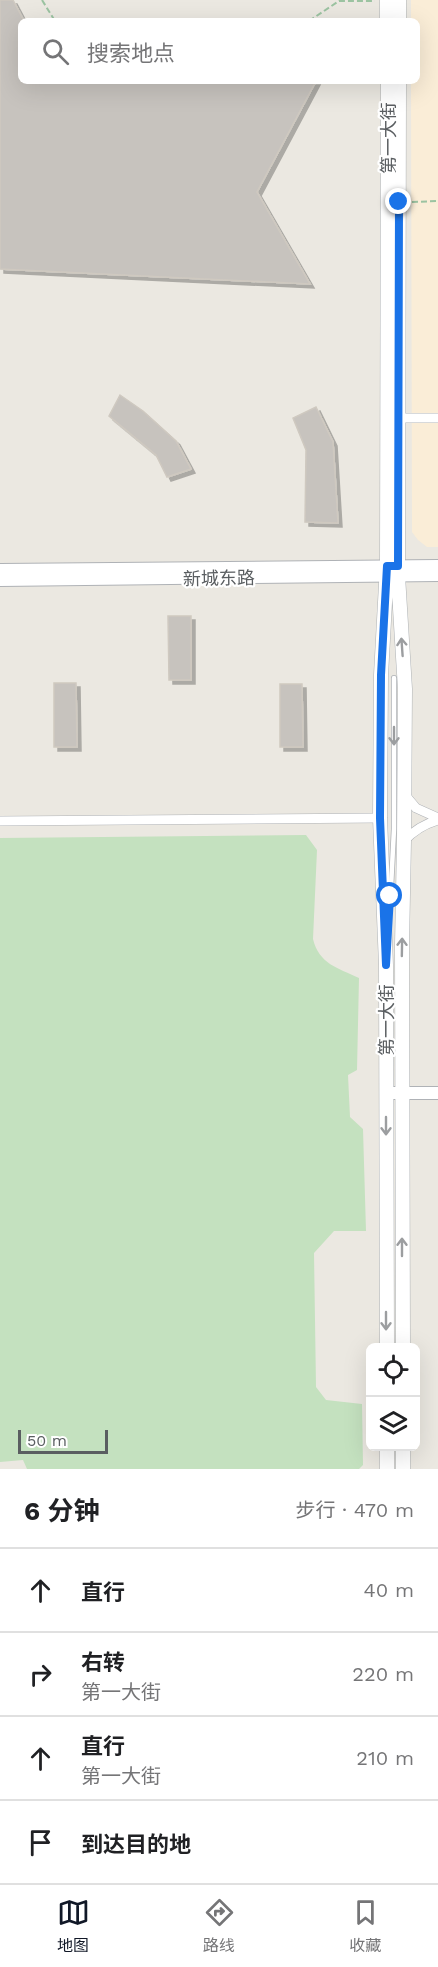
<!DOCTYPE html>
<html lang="zh">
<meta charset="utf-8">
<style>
body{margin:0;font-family:"Work Sans","Noto Sans SC",sans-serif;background:#f6f6f6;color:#202124}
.controls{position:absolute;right:18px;bottom:18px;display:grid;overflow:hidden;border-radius:9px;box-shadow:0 6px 24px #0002}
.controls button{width:54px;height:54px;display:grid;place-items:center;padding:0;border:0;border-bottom:2px solid #e0e0e0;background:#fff;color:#202124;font:30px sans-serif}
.scale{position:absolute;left:18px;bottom:15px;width:90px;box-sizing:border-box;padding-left:6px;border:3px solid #5a5e61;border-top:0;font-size:16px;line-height:21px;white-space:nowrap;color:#5a5e61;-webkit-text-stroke:4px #fff;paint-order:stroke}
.stop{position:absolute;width:18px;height:18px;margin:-14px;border:4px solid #1a73e8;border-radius:50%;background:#fff}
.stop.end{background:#1a73e8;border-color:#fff;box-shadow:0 2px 6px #0008}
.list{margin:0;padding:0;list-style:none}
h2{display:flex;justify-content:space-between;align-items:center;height:78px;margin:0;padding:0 24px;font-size:26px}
h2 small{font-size:20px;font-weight:400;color:#757577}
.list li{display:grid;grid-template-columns:39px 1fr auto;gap:18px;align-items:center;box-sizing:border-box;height:84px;padding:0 24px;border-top:2px solid #e0e0e0}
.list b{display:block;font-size:22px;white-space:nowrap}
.list p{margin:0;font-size:20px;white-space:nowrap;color:#757577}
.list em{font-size:20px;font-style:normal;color:#757577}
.icon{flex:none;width:33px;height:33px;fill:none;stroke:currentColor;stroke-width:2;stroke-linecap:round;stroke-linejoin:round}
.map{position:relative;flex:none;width:438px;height:1469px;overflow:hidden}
.search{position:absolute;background:#fff;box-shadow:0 6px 24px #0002;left:18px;right:18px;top:18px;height:66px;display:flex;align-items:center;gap:15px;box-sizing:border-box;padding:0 21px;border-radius:9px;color:#757577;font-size:22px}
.sheet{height:414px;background:#fff}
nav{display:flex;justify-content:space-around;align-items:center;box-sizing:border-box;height:84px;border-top:2px solid #e0e0e0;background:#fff;font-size:16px;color:#757577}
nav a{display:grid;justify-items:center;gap:3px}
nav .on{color:#111827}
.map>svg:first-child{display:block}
</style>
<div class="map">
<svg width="438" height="1469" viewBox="0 0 438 1469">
<defs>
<filter id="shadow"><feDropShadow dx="4" dy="4" stdDeviation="0" flood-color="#0004"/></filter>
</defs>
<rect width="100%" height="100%" fill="#ebe8e1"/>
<path fill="#faedd7" d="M411,0H438V547H427L418,540L412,532L411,81H417V21H411Z"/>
<path fill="#c4e1bf" d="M306,835L317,850L313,939C319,964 338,968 359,978L357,1070L348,1075L350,1117L363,1129L366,1231H334L314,1253L316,1387L326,1400L362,1404L363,1465L359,1469H27L23,1460L0,1462V838Z"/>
<path fill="#c7c3be" stroke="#cfc9c0" stroke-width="1.5" filter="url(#shadow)" d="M0,0H13L24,21H21V81H316L257,192L310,284L0,269Z
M120,395L143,411L176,441L191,469L167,477L156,455L109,416Z
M316,407L333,442L338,523L305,522L306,450L293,418Z
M168,616H191V680H169Z
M54,683H76L77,747H54Z
M280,684H302L303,747H280Z"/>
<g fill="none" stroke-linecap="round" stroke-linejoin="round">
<g stroke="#afb2b6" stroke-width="6">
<path id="service" d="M390,906L394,829V678"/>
</g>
<g stroke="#afb2b6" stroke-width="10">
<path id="minor" d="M398,418H438
M405,795L416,808L438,818
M0,821L380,818
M404,841C414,830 424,824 438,820"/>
</g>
<g stroke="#afb2b6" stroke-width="14">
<path id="tertiary" d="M0,570L438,566
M0,580L438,575
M386,1093H438"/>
</g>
<g stroke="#aeb2b5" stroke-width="15">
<path id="secondary" d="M387,0V21
M399,0V21
M399,81L398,576L405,689L404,841L402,945L403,1348
M387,1348L386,965L380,818L381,675L387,566L388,81
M387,1446V1469
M403,1446V1469"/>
</g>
<path stroke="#9bc3a1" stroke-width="2" stroke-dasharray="6 3" stroke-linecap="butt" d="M42,0L55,21
M309,21L339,1H375
M412,202L438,201"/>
<use href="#service" stroke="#fff" stroke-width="4.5"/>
<use href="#minor" stroke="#fff" stroke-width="9"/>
<use href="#tertiary" stroke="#fff" stroke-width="12"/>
<use href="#secondary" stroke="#fff" stroke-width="14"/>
</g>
<defs><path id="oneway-shaft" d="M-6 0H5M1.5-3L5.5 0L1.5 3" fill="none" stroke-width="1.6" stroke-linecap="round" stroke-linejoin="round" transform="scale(1.5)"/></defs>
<g stroke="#9c9ea0">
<use href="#oneway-shaft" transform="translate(402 647) rotate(-94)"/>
<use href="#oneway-shaft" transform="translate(394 736) rotate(90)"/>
<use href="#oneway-shaft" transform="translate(402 947) rotate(-89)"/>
<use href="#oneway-shaft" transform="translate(386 1126) rotate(90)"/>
<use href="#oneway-shaft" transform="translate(402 1247) rotate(-90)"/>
<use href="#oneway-shaft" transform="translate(386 1321) rotate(90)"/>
</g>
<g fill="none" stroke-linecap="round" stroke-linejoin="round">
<path stroke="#1a73e8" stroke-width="8" d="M390,896L386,965L380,818L381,675L387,566H398L399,202"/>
</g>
<g text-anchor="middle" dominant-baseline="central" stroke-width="4.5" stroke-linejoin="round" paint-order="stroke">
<g font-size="18" fill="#5a5e61" stroke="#fff">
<text transform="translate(388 138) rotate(-90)">第一大街</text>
<text transform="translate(219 578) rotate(-1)">新城东路</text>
<text transform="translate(386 1020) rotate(-90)">第一大街</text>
</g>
</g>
</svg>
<div class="controls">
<button><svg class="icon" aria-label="locate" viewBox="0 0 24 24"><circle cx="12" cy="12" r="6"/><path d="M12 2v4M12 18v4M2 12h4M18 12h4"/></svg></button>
<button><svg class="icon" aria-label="layers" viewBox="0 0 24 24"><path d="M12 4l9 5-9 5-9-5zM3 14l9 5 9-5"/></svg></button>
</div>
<div class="scale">50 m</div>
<div class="stop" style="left:390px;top:896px"></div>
<div class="stop end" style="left:399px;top:202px"></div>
<div class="search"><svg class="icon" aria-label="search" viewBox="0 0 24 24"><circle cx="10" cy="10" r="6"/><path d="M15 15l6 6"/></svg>搜索地点</div>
</div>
<section class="sheet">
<h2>6 分钟<small>步行 · 470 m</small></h2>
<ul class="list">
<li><svg class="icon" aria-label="ahead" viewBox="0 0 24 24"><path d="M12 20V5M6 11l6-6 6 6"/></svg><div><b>直行</b></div><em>40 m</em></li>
<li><svg class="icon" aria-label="right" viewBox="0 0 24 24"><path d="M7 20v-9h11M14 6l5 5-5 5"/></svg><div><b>右转</b><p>第一大街</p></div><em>220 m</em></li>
<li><svg class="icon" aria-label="ahead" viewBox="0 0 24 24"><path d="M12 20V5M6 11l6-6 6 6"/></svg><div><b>直行</b><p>第一大街</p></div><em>210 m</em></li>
<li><svg class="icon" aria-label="arrive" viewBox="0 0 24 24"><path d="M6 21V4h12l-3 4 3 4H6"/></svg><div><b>到达目的地</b></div></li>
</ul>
</section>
<nav>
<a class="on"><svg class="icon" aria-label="map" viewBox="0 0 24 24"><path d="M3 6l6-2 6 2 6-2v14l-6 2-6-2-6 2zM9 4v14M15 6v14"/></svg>地图</a>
<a><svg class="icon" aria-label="directions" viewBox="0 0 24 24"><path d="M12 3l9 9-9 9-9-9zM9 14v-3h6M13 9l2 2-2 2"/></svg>路线</a>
<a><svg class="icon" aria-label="saved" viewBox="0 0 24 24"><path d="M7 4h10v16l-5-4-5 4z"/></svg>收藏</a>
</nav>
